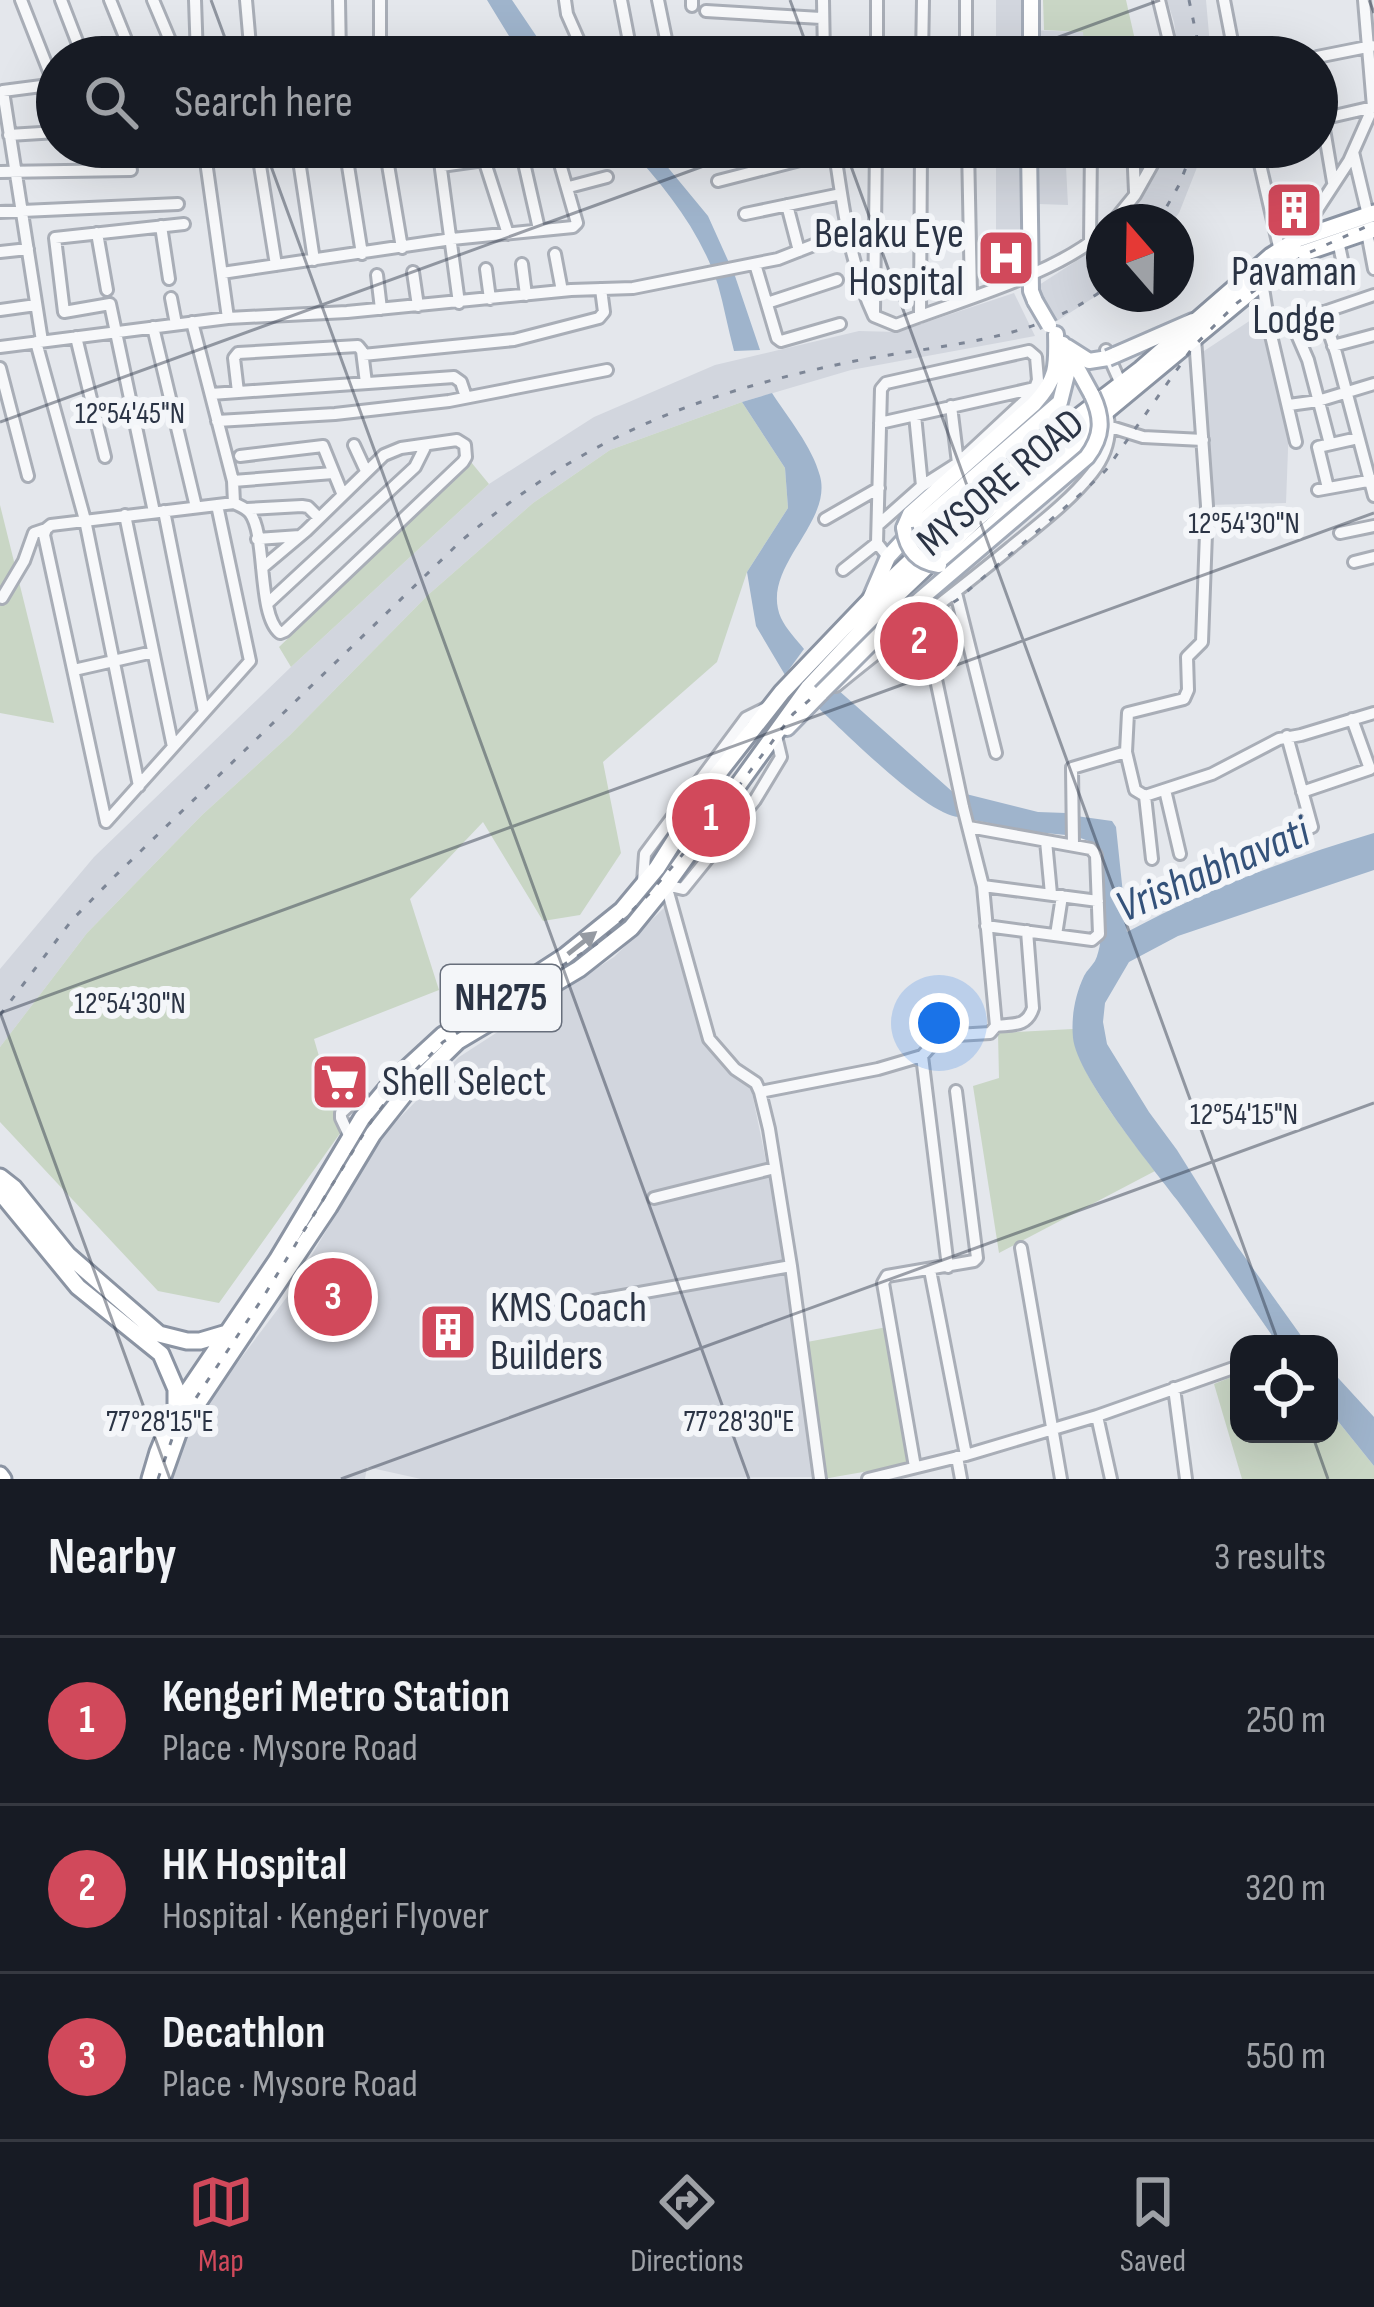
<!DOCTYPE html>
<meta charset="utf-8">
<style>
body{margin:0;font-family:"Sofia Sans Condensed",sans-serif;background:#242831;color:#f1f3f6}
.controls{position:absolute;right:36px;bottom:36px;display:grid;overflow:hidden;border-radius:24px;box-shadow:0 12px 48px #0002}
.controls button{width:108px;height:108px;display:grid;place-items:center;padding:0;border:0;border-bottom:3px solid #363941;background:#171b24;color:#f1f3f6;font:60px sans-serif}
.compass{position:absolute;left:1086px;top:204px;width:108px;height:108px;border-radius:50%;background:#171b24;box-shadow:0 12px 48px #0002;rotate:340deg}
.you{position:absolute;left:939px;top:1023px;width:42px;height:42px;margin:-30px;border:9px solid #fff;border-radius:50%;background:#1a73e8;box-shadow:0 0 0 18px #1a73e833}
.badge{display:grid;place-items:center;width:78px;height:78px;border-radius:50%;background:#d1495b;color:#fff;font-size:39px;font-weight:700}
.pin{position:absolute;translate:-50% -50%;border:6px solid #fff;box-shadow:0 3px 12px #0006}
.list{margin:0;padding:0;list-style:none}
h2{display:flex;justify-content:space-between;align-items:center;height:156px;margin:0;padding:0 48px;font-size:51px}
h2 small{font-size:39px;font-weight:400;color:#9ea1a6}
.list li{display:grid;grid-template-columns:78px 1fr auto;gap:36px;align-items:center;box-sizing:border-box;height:168px;padding:0 48px;border-top:3px solid #363941}
.list b{display:block;font-size:45px;white-space:nowrap}
.list p{margin:0;font-size:39px;white-space:nowrap;color:#9ea1a6}
.list em{font-size:39px;font-style:normal;color:#9ea1a6}
.icon{flex:none;width:66px;height:66px;fill:none;stroke:currentColor;stroke-width:2;stroke-linecap:round;stroke-linejoin:round}
.map{position:relative;flex:none;width:1374px;height:1479px;overflow:hidden}
.search{position:absolute;background:#171b24;box-shadow:0 12px 48px #0002;left:36px;right:36px;top:36px;height:132px;display:flex;align-items:center;gap:30px;box-sizing:border-box;padding:0 42px;border-radius:66px;color:#9ea1a6;font-size:45px}
.sheet{height:660px;background:#171b24}
nav{display:flex;justify-content:space-around;align-items:center;box-sizing:border-box;height:168px;border-top:3px solid #363941;background:#171b24;font-size:33px;color:#9ea1a6}
nav a{display:grid;justify-items:center;gap:6px}
nav .on{color:#d1495b}
.map>svg:first-child{display:block}
</style>
<div class="map">
<svg width="1374" height="1479" viewBox="0 0 1374 1479">
<rect width="100%" height="100%" fill="#e4e7ec"/>
<path fill="#d2d6de" d="M996,0H1023V30L1084,32L1086,57H996Z
M1167,0H1206L1211,57H1179L1174,22Z
M996,147H1065L1068,205L1039,204L1038,264L996,281Z
M1170,147H1202L1196,170L1179,213L1172,222H1126Z
M1104,243V291L1057,321L1042,301L1039,285Z
M1014,293L1035,336L851,370L742,402L610,450L533,503L428,595L290,735L202,815L87,933L0,1047V969L94,857L291,667L489,484L594,417L715,365L859,331L897,332Z
M1263,312L1289,423L1286,503L1209,505L1201,353Z
M669,903L702,1039L732,1073L750,1083L775,1205L817,1477L421,1479L367,1467L365,1479H169L180,1439L287,1297L382,1136L459,1057L614,957Z"/>
<path fill="#c9d6c5" d="M1043,0H1126L1137,49L1085,48L1083,32L1044,30Z
M742,402L785,468L788,508L747,572L717,662L603,762L621,853L580,915L543,921L483,822L410,899L439,990L314,1039L341,1132L219,1303L158,1291L0,1122V1047L87,933L202,815L290,735L428,595L533,503L610,450Z
M471,462L489,484L291,667L279,647Z
M0,505L54,723L0,713Z
M1073,1029C1072,1068 1131,1139 1155,1171L999,1253L973,1086L999,1078L998,1033Z
M887,1327L909,1464L823,1479L807,1342Z
M1239,1374V1434H1329V1410L1374,1466V1479H1242L1214,1384Z"/>
<path fill="#9fb4cc" d="M487,0H512L539,40L555,57H532L509,36Z
M628,147H651L708,216L735,276L760,350L734,351C728,329 724,306 718,285C701,232 665,187 628,147Z
M772,393C788,418 812,446 820,476C833,524 759,568 781,618C786,629 797,640 804,649L785,675L756,626L747,572L788,508L785,468L742,402Z
M837,689L955,794L960,817C929,818 843,730 817,707Z
M962,793L1038,812L1066,813V835L1035,832L968,819Z
M1076,816L1112,821L1116,827L1127,932C1204,890 1290,858 1374,833V870L1178,936L1129,962L1105,1003L1103,1022L1107,1044L1149,1112L1177,1150L1237,1246L1307,1344H1278C1244,1296 1212,1247 1177,1200C1152,1167 1077,1076 1073,1038C1071,1017 1075,995 1084,976C1087,970 1092,966 1095,961C1107,938 1102,867 1094,843L1075,836Z
M1329,1368L1374,1417V1466L1329,1410Z"/>
<g fill="none" stroke-linecap="round" stroke-linejoin="round">
<g stroke="#a9aeb7" stroke-width="16">
<path id="minor" d="M21,0L54,84
M61,0L83,57
M110,0L133,57
M153,0L177,57
M195,0L197,57
M246,0L251,57
M339,0L340,57
M565,0L567,14L586,57
M621,0L632,57
M658,0L667,44L824,55
M692,0V6
M823,0L824,57
M966,0V57
M1159,0L1173,57
M1224,0L1235,57
M706,11L821,18
M380,57V0
M450,57L485,47L490,49L493,57
M877,57V0
M922,57L923,0
M1317,57L1372,46
M1317,88L1333,182
M1317,120L1373,107
M9,135L57,132
M204,147L228,318
M257,147L276,265
M297,147L314,260
M345,147L362,254
M385,147L402,248
M438,147L459,303
M480,147L508,234
M834,147C843,205 849,263 874,316L896,325C957,301 1058,274 1104,231
M968,147L971,296
M1133,147L1135,192
M1256,147L1280,251
M1353,152L1368,215
M522,154L539,229
M701,155L702,147
M0,172L131,170
M718,181L835,151
M569,187L607,177
M787,205L799,251
M0,212L178,204
M745,214L841,194
M1113,222L1135,195L1162,147
M161,226L169,279
M1367,232L1374,269
M97,233L107,290
M1298,239L1349,161L1373,107L1364,0
M1338,241L1344,269
M1090,243L1091,147
M0,252L28,249
M555,254L562,291
M522,264L526,295
M755,264L777,338L781,341L840,324
M486,269L490,299
M413,272L418,306
M222,273L452,239L573,227L577,223L556,150L441,166
M377,275L381,309
M1262,282L1270,331L1296,442
M171,298L176,324
M767,303L837,280
M0,310L36,305
M874,312L876,147
M1322,312L1336,353L1374,496
M920,316L921,147
M153,327L196,507
M76,337L105,457
M42,341L3,91L57,84
M36,342L85,520L139,786
M1333,346L1374,335
M0,347L228,318L347,312L571,290L633,288L778,259L847,232
M1106,350L1121,384
M363,355L514,340L599,318L604,312L601,289
M0,368L28,476
M238,392L234,358L238,353L358,346L362,351L366,383
M211,394L454,377L461,382L466,397
M1289,405L1318,401L1374,384
M915,415L922,486
M217,421L335,414L449,401L607,370
M880,423L1035,388L1038,380L1036,357L1029,351L886,383L881,389L877,543L888,557
M1111,427L1143,437L1203,440
M1330,444L1308,360L1292,323L1374,295
M354,445L366,471
M240,456L323,446L342,493
M958,463L1031,395L1035,388
M233,481L333,473
M1328,488L1318,447L1358,438
M1318,490L1373,480
M234,503C240,506 246,508 250,513C267,535 257,615 280,633L285,631L463,462L466,457L465,445L457,440L401,448L384,455L306,531L262,568
M247,509L302,506L308,507L318,517
M164,511L204,712
M154,512L110,304L64,312L55,238L184,224
M125,515L173,747
M825,519L879,488
M878,525L922,486L958,463L951,406
M1340,533L1374,526
M257,539L300,536
M1354,562L1374,557
M843,570L877,543
M956,593L996,753
M2,598L24,561L34,533L46,529
M268,603L415,467L426,445
M74,670L153,652
M836,686C893,639 953,595 1010,548C1038,525 1070,501 1092,473C1106,455 1112,434 1107,413
M776,736L781,757L755,800L683,889L666,885L709,1039L735,1069L756,1083L760,1092L769,1129L791,1266L820,1479
M1287,736L1312,827
M1126,752L1135,790L1145,796L1212,774L1279,739L1301,735L1374,713
M1165,790L1180,854
M1302,792L1370,769L1352,719
M1145,796L1152,859
M106,822L44,535L46,529L51,525L234,503L233,481L192,322
M106,822L250,661L217,505
M969,827L1091,849L1096,855L1099,934L1092,940L986,926
M1046,841L1051,894
M1073,845L1072,768L1126,752L1128,713L1184,699L1188,690L1187,657L1202,642L1207,506L1195,338
M643,882L645,854L746,718L768,707
M983,886L1098,901
M1056,935L1062,896
M996,1026C1013,1024 1027,1027 1033,1008L1027,931
M922,1056L948,1267
M760,1092L878,1069L922,1056L940,1036L990,1033L996,1026L983,886L963,807L923,618
M350,1137L341,1118V1113L358,1097H362L370,1108
M654,1198L775,1168
M1021,1248L1061,1479
M930,1270L966,1455
M594,1301L791,1266
M1174,1388L1186,1479
M1097,1416L1239,1366
M957,1457L961,1479
M915,1467L883,1283L887,1276L974,1261L977,1258L956,1091
M868,1479L966,1455L1097,1416L1111,1479"/>
</g>
<g stroke="#a3abb8" stroke-width="20">
<path id="major" d="M1031,57V0
M1029,147L1031,291L1035,301
M1067,347L1089,361L1108,358
M1069,353L1092,395
M1115,355L1193,321
M904,528L910,514L1034,404C1057,379 1057,367 1056,334
M939,565L954,559L1076,450L1095,425
M870,599L888,557L914,529L1060,402L1068,370L1063,344
M787,728L821,693"/>
</g>
<g stroke="#8b94a3" stroke-width="21">
<path id="highway" d="M0,1177L14,1188L68,1255L159,1334L187,1341H200L227,1333
M0,1192L78,1287L161,1354L176,1389V1407
M0,1475L3,1479
M150,1479L158,1452L175,1410L277,1260L362,1118L393,1081L443,1035L565,956L622,910L657,868L713,780L782,692L870,600L957,517L1048,440L1141,369L1271,256L1298,239L1374,213
M162,1479L179,1431L329,1207L373,1134L407,1091L458,1041L579,969L631,928L666,885L809,687L875,616L974,521L1279,268L1298,255L1374,229"/>
</g>
<use href="#minor" stroke="#f7f8fa" stroke-width="10"/>
<use href="#major" stroke="#fff" stroke-width="14"/>
<use href="#highway" stroke="#fff" stroke-width="15"/>
<path stroke="#7d8696" stroke-width="3" stroke-dasharray="6 12" stroke-linecap="butt" d="M1189,0L1201,57
M1158,222L1179,185L1194,147
M0,1015L72,920L115,876L461,541C583,438 695,394 850,362C937,344 1030,344 1104,289
M158,1479L172,1439L194,1401L262,1299L372,1120L392,1094L443,1042L601,941L648,895L723,807L793,714L853,663L957,600L1083,492L1106,470L1193,347L1237,303L1304,255L1374,223"/>
<g stroke="#a3abb8" stroke-width="20" stroke-linecap="butt">
<path id="major-bridge" d="M1035,301L1049,325
M1108,358L1115,355
M904,528C907,550 917,562 939,565
M821,693L883,631L1087,457C1103,436 1103,418 1092,395"/>
</g>
<use href="#major-bridge" stroke="#fff" stroke-width="14"/>
</g>
<defs><path id="oneway-solid" d="M-6-.8H1V-3.2L6.5 0L1 3.2V.8H-6Z" transform="scale(3)"/></defs>
<use fill="#959aa2" href="#oneway-solid" transform="translate(582 943) rotate(-38)"/>
<path fill="none" stroke="#2b3445" stroke-width="3" stroke-opacity="0.45" d="M211,0L232,57M790,0L811,57M1369,0L1374,13M1004,57L1160,0M264,147L749,1479M844,147L1279,1344M0,422L756,147M0,1012L170,1479M0,1013L1374,513M1312,1434L1328,1479M341,1479L1374,1103"/>
<defs>
<g id="building-square" transform="scale(3)"><rect x="-9" y="-9" width="18" height="18" rx="4" fill="#d1495b" stroke="#f4f6f9"/><path d="M-4-6H4V6H1V3H-1V6H-4ZM-2.5-4.3h1.7v1.8h-1.7ZM.8-4.3h1.7v1.8H.8ZM-2.5-1h1.7V.8h-1.7ZM.8-1h1.7V.8H.8Z" fill="#fff"/></g>
<g id="hospital-square" transform="scale(3)"><rect x="-9" y="-9" width="18" height="18" rx="4" fill="#d1495b" stroke="#f4f6f9"/><path d="M-5-5h3v3.5h4V-5h3V5h-3V1.5h-4V5h-3Z" fill="#fff"/></g>
<g id="supermarket-square" transform="scale(3)"><rect x="-9" y="-9" width="18" height="18" rx="4" fill="#d1495b" stroke="#f4f6f9"/><path d="M-6-5.5h2.5l.6 2H6L4.5 2H-2.5L-4.4-4H-6ZM-1.5 3.2a1.3 1.3 0 1 0 .1 0ZM3 3.2a1.3 1.3 0 1 0 .1 0Z" fill="#fff"/></g>
</defs>
<g fill-rule="evenodd">
<use href="#building-square" x="1294" y="210"/>
<use href="#hospital-square" x="1006" y="258"/>
<use href="#supermarket-square" x="340" y="1082"/>
<use href="#building-square" x="448" y="1332"/>
</g>
<g text-anchor="middle" dominant-baseline="central" stroke-width="12" stroke-linejoin="round" paint-order="stroke">
<rect fill="#f4f6f9" stroke="#676e7b" stroke-width="3" x="441" y="965" width="120" height="66" rx="9"/>
<g font-size="39" font-weight="bold" fill="#2b3445">
<text x="501" y="998">NH275</text>
</g>
<g font-size="42" fill="#2b3445" stroke="#f4f6f9" text-anchor="start">
<text x="964" y="234" text-anchor="end">Belaku Eye<tspan x="964" dy="48">Hospital</tspan></text>
<text x="1294" y="272" text-anchor="middle">Pavaman<tspan x="1294" dy="48">Lodge</tspan></text>
<text x="382" y="1082">Shell Select</text>
<text x="490" y="1308">KMS Coach<tspan x="490" dy="48">Builders</tspan></text>
</g>
<g font-size="42" fill="#2b3445" stroke="#f4f6f9">
<text transform="translate(1001 483) rotate(-40)">MYSORE ROAD</text>
</g>
<g font-size="45" font-style="italic" fill="#34527a" stroke="#f4f6f9">
<text transform="translate(1213 870) rotate(-23)">Vrishabhavati</text>
</g>
</g>
<g font-size="30" text-anchor="middle" fill="#2b3445" stroke="#f4f6f9" stroke-width="12" stroke-linejoin="round" paint-order="stroke">
<text x="130" y="423">12°54'45"N</text>
<text x="1244" y="533">12°54'30"N</text>
<text x="130" y="1013">12°54'30"N</text>
<text x="1244" y="1124">12°54'15"N</text>
<text x="160" y="1431">77°28'15"E</text>
<text x="739" y="1431">77°28'30"E</text>
</g>
</svg>
<div class="controls">
<button><svg class="icon" aria-label="locate" viewBox="0 0 24 24"><circle cx="12" cy="12" r="6"/><path d="M12 2v4M12 18v4M2 12h4M18 12h4"/></svg></button>
</div>
<svg class="compass" viewBox="-18 -18 36 36"><path d="M0-13l5 13h-10z" fill="#e53935"/><path d="M0 13l5-13h-10z" fill="#9ea1a6"/></svg>
<div class="you"></div>
<div class="pin badge" style="left:711px;top:818px">1</div>
<div class="pin badge" style="left:919px;top:641px">2</div>
<div class="pin badge" style="left:333px;top:1297px">3</div>
<div class="search"><svg class="icon" aria-label="search" viewBox="0 0 24 24"><circle cx="10" cy="10" r="6"/><path d="M15 15l6 6"/></svg>Search here</div>
</div>
<section class="sheet">
<h2>Nearby<small>3 results</small></h2>
<ul class="list">
<li><span class="badge">1</span><div><b>Kengeri Metro Station</b><p>Place · Mysore Road</p></div><em>250 m</em></li>
<li><span class="badge">2</span><div><b>HK Hospital</b><p>Hospital · Kengeri Flyover</p></div><em>320 m</em></li>
<li><span class="badge">3</span><div><b>Decathlon</b><p>Place · Mysore Road</p></div><em>550 m</em></li>
</ul>
</section>
<nav>
<a class="on"><svg class="icon" aria-label="map" viewBox="0 0 24 24"><path d="M3 6l6-2 6 2 6-2v14l-6 2-6-2-6 2zM9 4v14M15 6v14"/></svg>Map</a>
<a><svg class="icon" aria-label="directions" viewBox="0 0 24 24"><path d="M12 3l9 9-9 9-9-9zM9 14v-3h6M13 9l2 2-2 2"/></svg>Directions</a>
<a><svg class="icon" aria-label="saved" viewBox="0 0 24 24"><path d="M7 4h10v16l-5-4-5 4z"/></svg>Saved</a>
</nav>
